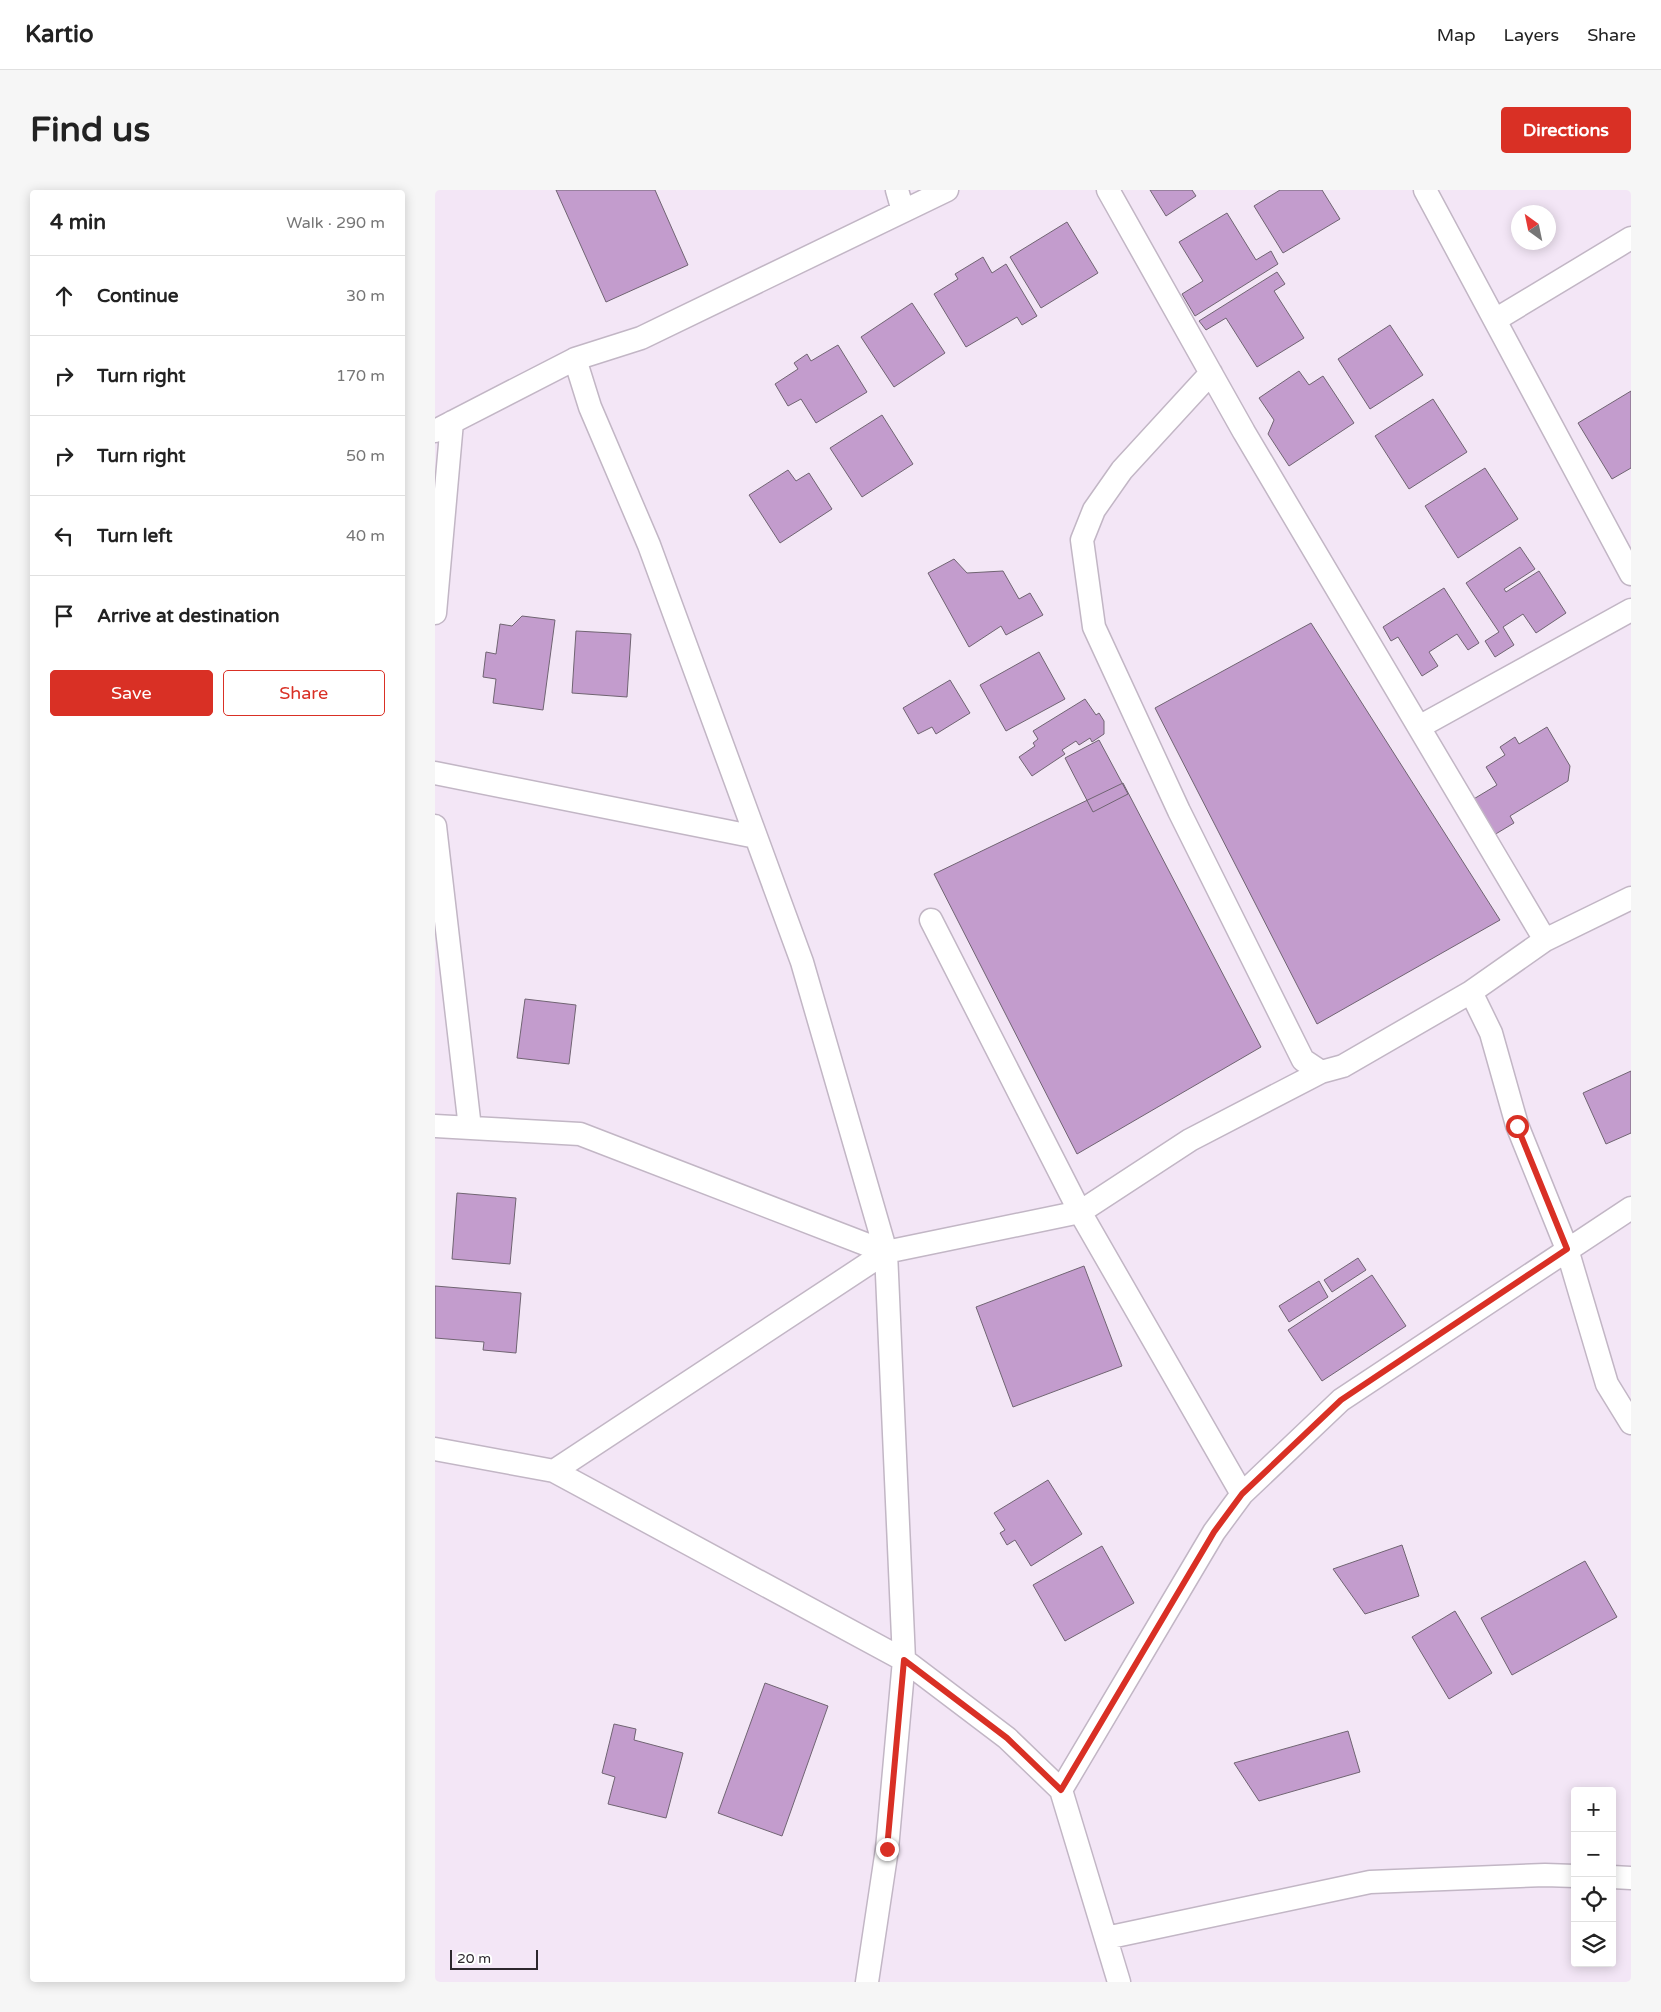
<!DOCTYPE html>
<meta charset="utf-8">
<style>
body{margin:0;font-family:"Varela Round",sans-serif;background:#f6f6f6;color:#222}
.controls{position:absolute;right:15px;bottom:15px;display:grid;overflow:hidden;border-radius:5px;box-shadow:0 2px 12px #0003}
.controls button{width:45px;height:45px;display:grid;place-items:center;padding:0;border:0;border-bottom:1px solid #e0e0e0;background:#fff;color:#222;font:25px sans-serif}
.compass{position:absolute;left:1076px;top:15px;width:45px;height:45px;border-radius:50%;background:#fff;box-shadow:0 2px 12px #0003;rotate:327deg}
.scale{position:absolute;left:15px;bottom:12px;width:88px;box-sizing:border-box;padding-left:5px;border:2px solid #2c272d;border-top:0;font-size:14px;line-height:18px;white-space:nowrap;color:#2c272d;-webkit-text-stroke:4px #fff;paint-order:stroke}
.stop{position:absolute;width:15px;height:15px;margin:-11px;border:4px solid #d93025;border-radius:50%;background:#fff}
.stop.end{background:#d93025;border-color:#fff;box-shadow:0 1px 5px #0008}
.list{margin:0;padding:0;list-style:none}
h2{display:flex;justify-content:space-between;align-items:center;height:65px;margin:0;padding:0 20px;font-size:21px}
h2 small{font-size:16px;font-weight:400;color:#767676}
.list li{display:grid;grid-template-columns:32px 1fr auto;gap:15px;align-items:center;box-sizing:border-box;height:80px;padding:0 20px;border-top:1px solid #e0e0e0}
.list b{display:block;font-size:19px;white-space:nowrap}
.list em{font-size:16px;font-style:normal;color:#767676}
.actions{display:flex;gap:10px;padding:15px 20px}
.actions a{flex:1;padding:11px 0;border:1px solid #d93025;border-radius:5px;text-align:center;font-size:18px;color:#d93025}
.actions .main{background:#d93025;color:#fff}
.icon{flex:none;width:28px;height:28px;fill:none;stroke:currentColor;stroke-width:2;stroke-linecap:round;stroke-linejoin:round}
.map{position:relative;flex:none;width:1196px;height:1792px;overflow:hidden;border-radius:5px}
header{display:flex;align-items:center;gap:30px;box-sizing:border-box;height:70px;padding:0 25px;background:#fff;border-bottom:1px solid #e0e0e0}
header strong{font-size:24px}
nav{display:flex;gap:28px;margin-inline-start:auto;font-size:18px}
.intro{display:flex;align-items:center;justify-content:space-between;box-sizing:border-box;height:120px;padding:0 30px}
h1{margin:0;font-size:35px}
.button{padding:12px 22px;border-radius:5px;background:#d93025;color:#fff;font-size:18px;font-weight:700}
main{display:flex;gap:30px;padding:0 30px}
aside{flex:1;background:#fff;border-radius:5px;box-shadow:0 2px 12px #0003}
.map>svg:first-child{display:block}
</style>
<header>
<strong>Kartio</strong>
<nav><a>Map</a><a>Layers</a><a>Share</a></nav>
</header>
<div class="intro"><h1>Find us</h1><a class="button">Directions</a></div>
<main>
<aside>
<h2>4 min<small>Walk · 290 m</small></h2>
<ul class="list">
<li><svg class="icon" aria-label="ahead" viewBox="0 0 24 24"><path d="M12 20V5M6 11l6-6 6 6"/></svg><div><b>Continue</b></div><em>30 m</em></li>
<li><svg class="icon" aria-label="right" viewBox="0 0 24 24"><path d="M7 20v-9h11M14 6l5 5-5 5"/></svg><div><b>Turn right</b></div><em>170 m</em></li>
<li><svg class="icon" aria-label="right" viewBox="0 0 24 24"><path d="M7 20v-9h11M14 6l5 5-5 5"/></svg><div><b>Turn right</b></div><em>50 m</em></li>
<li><svg class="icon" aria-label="left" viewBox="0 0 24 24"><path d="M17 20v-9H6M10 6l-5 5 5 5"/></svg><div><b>Turn left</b></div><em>40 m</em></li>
<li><svg class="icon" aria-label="arrive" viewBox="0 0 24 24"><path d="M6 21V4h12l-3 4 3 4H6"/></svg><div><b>Arrive at destination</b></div></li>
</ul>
<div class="actions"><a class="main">Save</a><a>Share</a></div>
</aside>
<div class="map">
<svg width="1196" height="1792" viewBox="0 0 1196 1792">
<rect width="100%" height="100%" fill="#f3e6f6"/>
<path fill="#c39ccd" stroke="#706472" d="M121,0H220L253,75L171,112Z
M715,0H757L761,6L731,26Z
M845,0H887L905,29L848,63L819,16Z
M792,23L821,70L836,61L843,74L760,126L747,104L768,91L744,52Z
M632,32L663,83L606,118L575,67Z
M548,67L557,83L571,74L602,126L587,135L582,127L531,157L499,104L523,89L520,84Z
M842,82L850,94L839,101L869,148L822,177L791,128L771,140L764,131Z
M477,113L510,163L459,197L426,147Z
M955,135L988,185L935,219L903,169Z
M403,155L432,202L381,233L366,209L353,216L340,194L363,179L359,173L372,164L376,171Z
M864,181L874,195L888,186L919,233L854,276L833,244L839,230L824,208Z
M1196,201V278L1177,289L1143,233Z
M998,209L1032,262L974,299L940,246Z
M447,225L478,274L427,307L395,258Z
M1050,278L1083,329L1023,368L990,316Z
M353,280L361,291L374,283L397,319L345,353L314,305Z
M1085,357L1100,379L1069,399L1071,402L1104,381L1131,423L1101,443L1088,424L1068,437L1079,455L1060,467L1050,451L1064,442L1031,393Z
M519,369L532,383L568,381L584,409L595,403L608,425L571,445L566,436L534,457L493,383Z
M1009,398L1044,453L1033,460L1022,444L994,462L1003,476L987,486L963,447L956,451L948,437Z
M87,426L120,430L108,520L58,513L61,489L48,487L51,462L61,464L65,434L77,436Z
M876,433L1065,730L882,834L720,518Z
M141,441L196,444L192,507L137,503Z
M604,462L630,509L571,541L545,495Z
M515,490L535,523L501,544L497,537L483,544L468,518Z
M650,509L661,525L664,523L669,531V544L657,552L655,548L644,555L641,551L627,560L630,564L597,586L584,567L600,556L598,553L603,549L598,541Z
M1112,537L1135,576L1133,591L1075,626L1079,633L1059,645L1037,610L1062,595L1051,577L1070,565L1065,557L1080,547L1084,554Z
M664,550L693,604L658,622L630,568Z
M688,593L826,857L642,964L499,684Z
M90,809L141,815L134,874L82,868Z
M1196,881V943L1171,954L1148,903Z
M22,1003L81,1008L75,1074L17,1069Z
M923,1068L931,1080L897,1102L889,1090Z
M649,1076L687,1176L578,1217L541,1117Z
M937,1085L971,1136L887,1191L853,1140Z
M884,1091L893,1107L854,1132L844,1116Z
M0,1096L86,1103L81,1163L48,1160L49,1152L0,1148Z
M613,1290L647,1344L596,1376L580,1350L572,1355L565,1343L570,1340L559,1323Z
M967,1355L984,1406L930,1424L898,1379Z
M667,1356L699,1413L630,1451L598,1395Z
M1150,1371L1182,1427L1077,1485L1046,1428Z
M1020,1421L1057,1483L1014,1509L977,1447Z
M330,1493L393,1516L347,1646L283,1623Z
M179,1534L201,1539L199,1550L248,1563L231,1628L173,1614L180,1587L167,1583Z
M913,1541L925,1582L824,1611L799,1573Z"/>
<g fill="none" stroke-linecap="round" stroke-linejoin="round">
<g stroke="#c2b6c5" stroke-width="25">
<path id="minor" d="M462,0L468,21
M673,0L809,242L1110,750
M990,0L1196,384
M1060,130L1196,48
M776,183L687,280L659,320L647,350L659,437L744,621L868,870L886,882L908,876L1036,802
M0,241L140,169
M0,423L17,232
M984,537L1196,420
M0,583L321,647
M0,636L35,938
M1196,708L1110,750L1036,802L1056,843L1082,935L1132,1059L1172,1194L1196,1233
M496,730L645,1022L807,1304
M0,936L145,944L451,1062L645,1022L755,950L886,882
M0,1259L119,1281L451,1062
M119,1281L469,1470L572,1548L626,1600L684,1792
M626,1600L779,1342L807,1304L906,1210L1196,1018
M1177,1687L1196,1688
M671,1748L935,1692L1110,1685L1140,1686
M432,1792L452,1659L469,1470L451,1062L367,772L214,355L155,217L140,169L206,148L512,0"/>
</g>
<use href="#minor" stroke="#fff" stroke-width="22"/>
</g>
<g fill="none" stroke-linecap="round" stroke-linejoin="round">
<path stroke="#d93025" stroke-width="6" d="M452,1659L469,1470L572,1548L626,1600L779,1342L807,1304L906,1210L1132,1059L1082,936"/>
</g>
</svg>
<div class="controls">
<button>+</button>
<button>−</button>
<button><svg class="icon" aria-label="locate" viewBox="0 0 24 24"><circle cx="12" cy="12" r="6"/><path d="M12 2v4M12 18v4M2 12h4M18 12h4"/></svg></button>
<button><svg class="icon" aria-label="layers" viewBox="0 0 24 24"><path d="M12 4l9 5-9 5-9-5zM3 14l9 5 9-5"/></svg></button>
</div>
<svg class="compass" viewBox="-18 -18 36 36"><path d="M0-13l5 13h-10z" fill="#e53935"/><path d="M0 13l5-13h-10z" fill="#767676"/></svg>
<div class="scale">20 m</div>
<div class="stop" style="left:1082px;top:936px"></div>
<div class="stop end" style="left:452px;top:1659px"></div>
</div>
</main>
